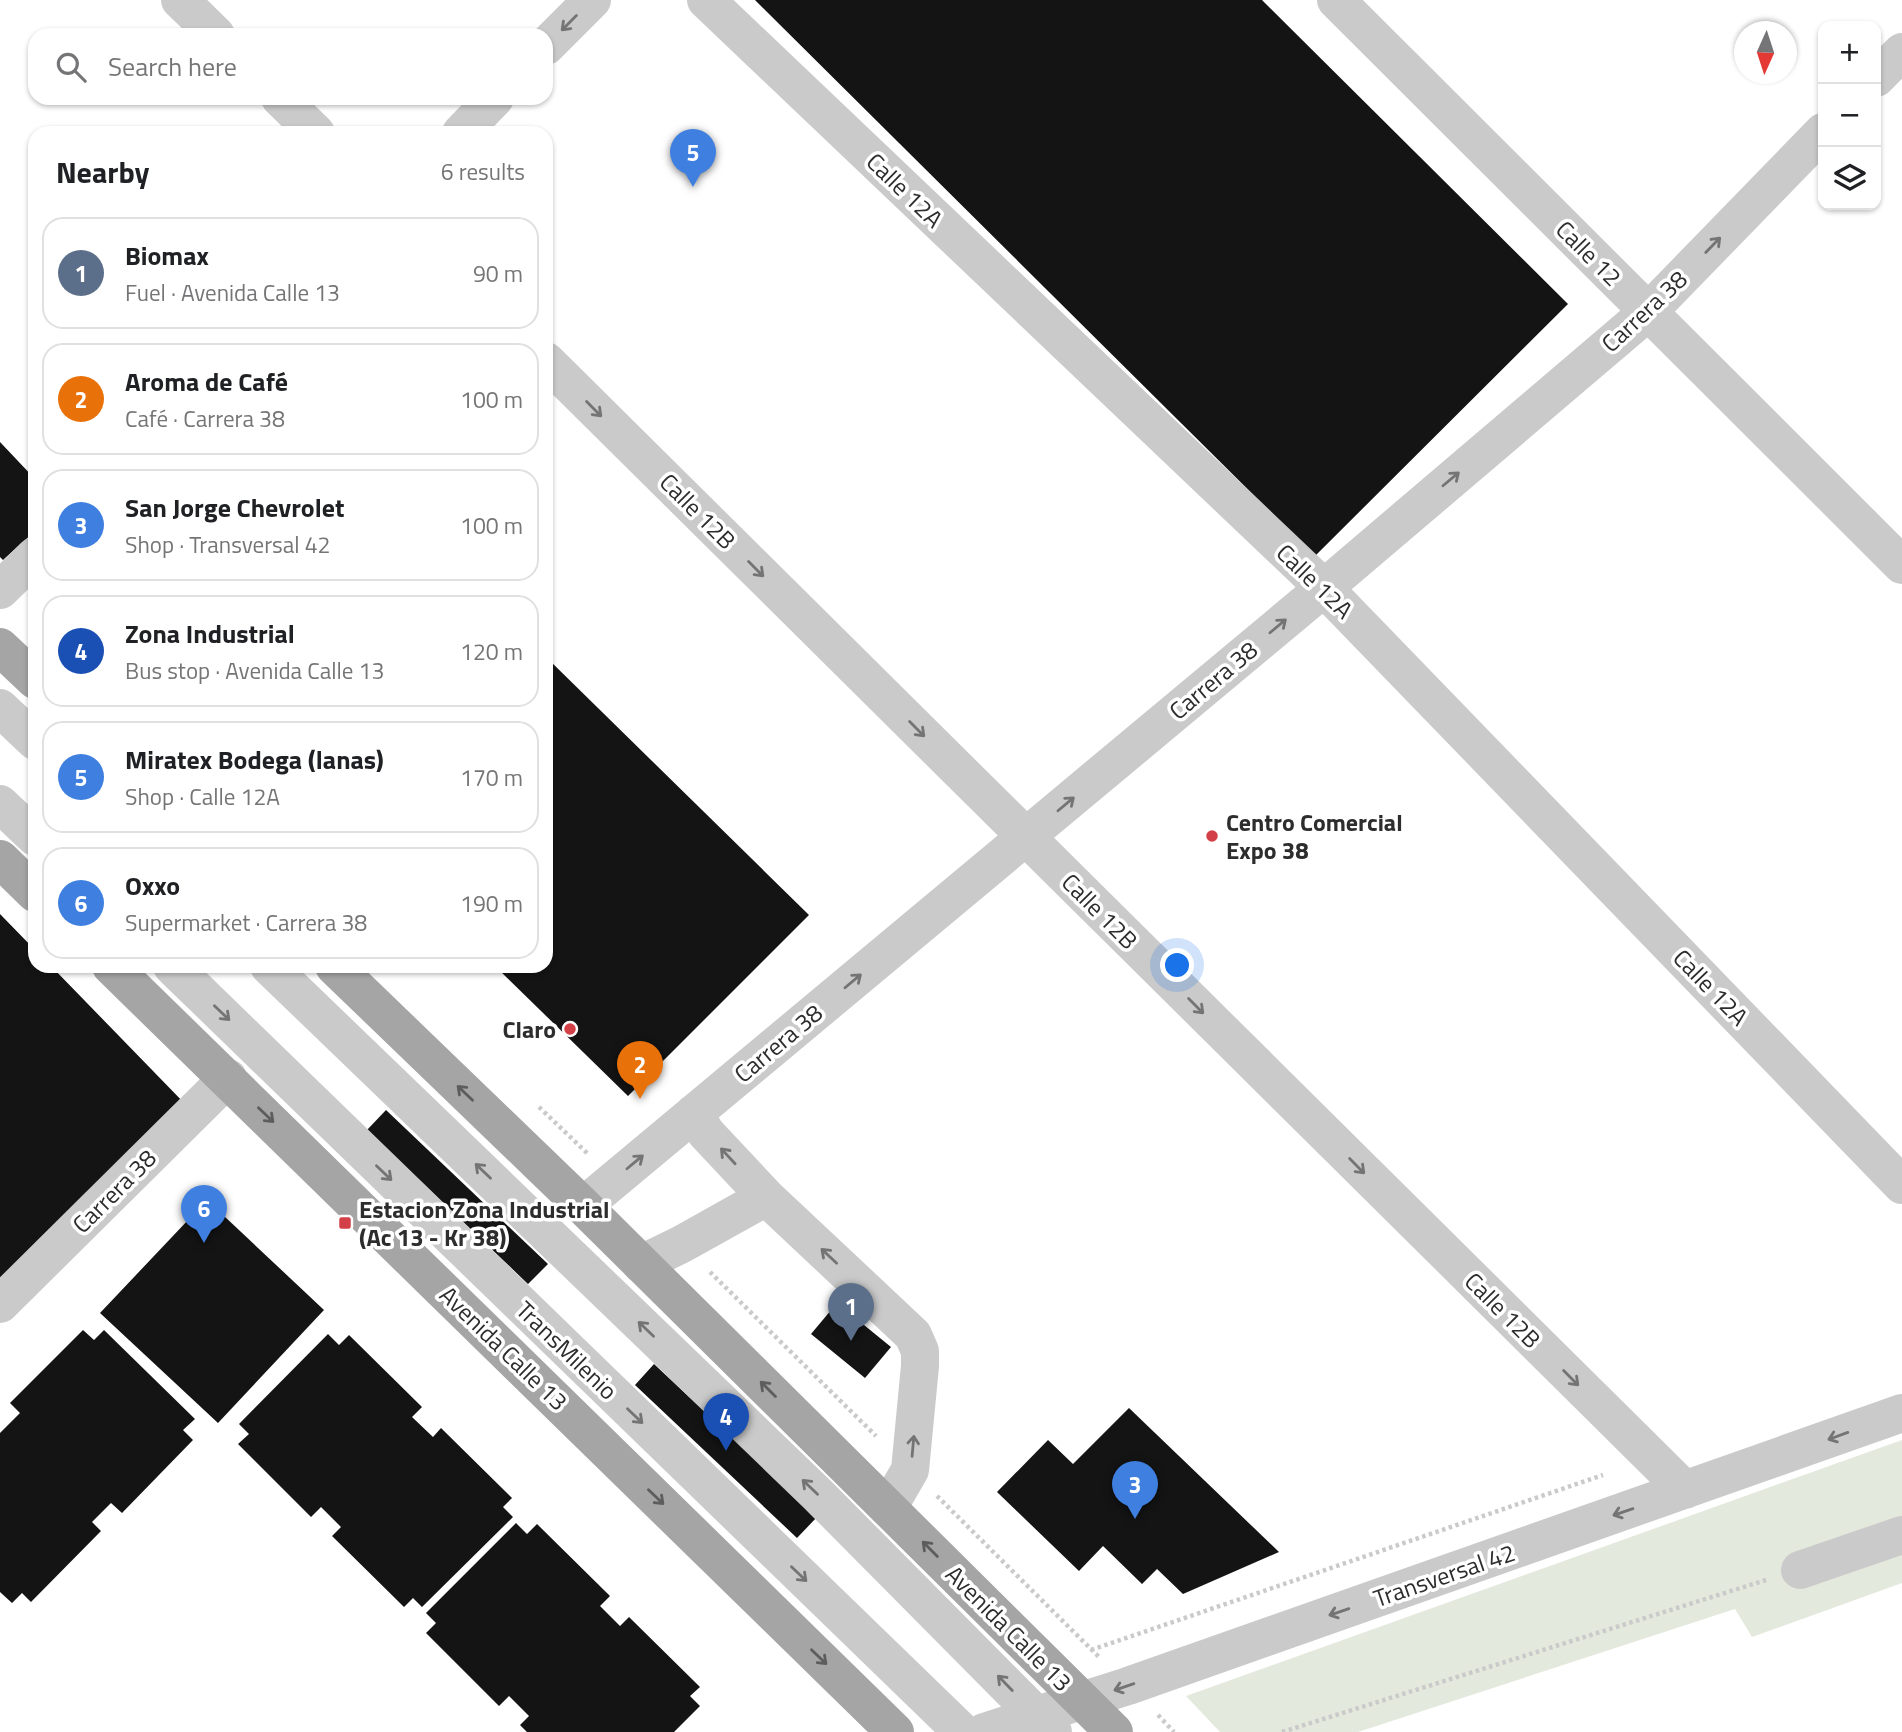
<!DOCTYPE html>
<meta charset="utf-8">
<style>
body{margin:0;font-family:"Titillium Web",sans-serif;background:#f6f6f6;color:#202124}
.controls{position:absolute;right:21px;top:21px;display:grid;overflow:hidden;border-radius:14px;box-shadow:0 2px 5px #0004}
.controls button{width:63px;height:63px;display:grid;place-items:center;padding:0;border:0;border-bottom:2px solid #e0e0e0;background:#fff;color:#202124;font:35px sans-serif}
.compass{position:absolute;left:1734px;top:21px;width:63px;height:63px;border-radius:50%;background:#fff;box-shadow:0 2px 5px #0004;rotate:183deg}
.you{position:absolute;left:1178px;top:966px;width:24px;height:24px;margin:-18px;border:5px solid #fff;border-radius:50%;background:#1a73e8;box-shadow:0 0 0 10px #1a73e833}
.badge{display:grid;place-items:center;width:46px;height:46px;border-radius:50%;background:#d34047;color:#fff;font-size:23px;font-weight:700}
.pin{position:absolute;translate:-50% -58px;filter:drop-shadow(0 2px 4px #0008)}
.pin::after{content:'';position:absolute;top:37px;width:24px;height:21px;background:inherit;clip-path:polygon(0 0,100% 0,50% 100%)}
.list{margin:0;padding:0;list-style:none}
h2{display:flex;justify-content:space-between;align-items:center;height:91px;margin:0;padding:0 28px;font-size:30px}
h2 small{font-size:23px;font-weight:400;color:#757577}
.list li{display:grid;grid-template-columns:46px 1fr auto;gap:21px;align-items:center;box-sizing:border-box;height:112px;margin:0 14px 14px;padding:0 14px;border:2px solid #e0e0e0;border-radius:21px}
.list b{display:block;font-size:26px;white-space:nowrap}
.list p{margin:0;font-size:23px;white-space:nowrap;color:#757577}
.list em{font-size:23px;font-style:normal;color:#757577}
.icon{flex:none;width:38px;height:38px;fill:none;stroke:currentColor;stroke-width:2;stroke-linecap:round;stroke-linejoin:round}
.map{position:relative;flex:none;width:1902px;height:1732px;overflow:hidden}
.search{position:absolute;background:#fff;box-shadow:0 2px 5px #0004;left:28px;top:28px;width:525px;height:77px;display:flex;align-items:center;gap:18px;box-sizing:border-box;padding:0 24px;border-radius:21px;color:#757577;font-size:26px}
.panel{position:absolute;background:#fff;box-shadow:0 2px 5px #0004;left:28px;top:126px;width:525px;height:847px;border-radius:21px}
.map>svg:first-child{display:block}
</style>
<div class="map">
<svg width="1902" height="1732" viewBox="0 0 1902 1732">
<rect width="100%" height="100%" fill="#fff"/>
<path fill="#e3e9dc" d="M1902,1440V1583L1752,1637L1735,1609L1358,1732H1220L1186,1696Z"/>
<path fill="#141414" d="M755,0H1262L1568,304L1315,556Z
M0,442L35,479V531L3,560L0,557Z
M546,657L809,915L628,1096L495,966H546Z
M0,914L35,950V966H51L189,1108L0,1289Z
M386,1110L548,1264L528,1284L367,1130Z
M207,1200L324,1310L218,1423L100,1313Z
M837,1303L891,1347L865,1378L811,1334Z
M83,1330L94,1340L104,1330L195,1419L183,1430L193,1440L122,1513L111,1503L92,1522L101,1531L31,1602L22,1593L12,1603L0,1592V1433L20,1413L10,1403Z
M328,1334L339,1345L349,1335L422,1407L412,1417L433,1437L441,1428L512,1498L503,1507L513,1517L422,1607L413,1598L404,1607L332,1536L341,1527L321,1507L311,1517L238,1444L249,1434L239,1424Z
M654,1364L817,1517L797,1538L635,1385Z
M1129,1408L1279,1552L1183,1594L1157,1569L1142,1584L1103,1546L1079,1571L997,1492L1048,1440L1073,1464Z
M516,1523L527,1534L537,1524L610,1596L600,1606L620,1626L629,1617L700,1687L690,1696L700,1706L674,1732H527L520,1725L529,1716L509,1696L499,1706L426,1633L436,1623L426,1613Z"/>
<g fill="none" stroke-linecap="round" stroke-linejoin="round">
<path stroke="#cacaca" stroke-width="4.5" stroke-dasharray="3.5 3.5" stroke-linecap="butt" d="M539,1107L588,1154
M710,1272L876,1436
M937,1496L1099,1657
M1091,1650L1603,1475
M1158,1715L1174,1732
M1282,1732L1766,1580"/>
<path stroke="#cacaca" stroke-width="38" d="M180,0L216,35
M706,0L1324,588L1902,1185
M1336,0L1902,565
M546,46L592,0
M1876,78L1902,52
M280,98L316,133
M461,133L495,98
M546,361L1685,1490
M0,590L35,556
M0,708L35,741
M0,804L35,837
M172,966L962,1732
M269,966L818,1495L1053,1732
M694,1113L706,1133L766,1197
M583,1206L1324,588L1648,312L1823,132
M641,1264L682,1244L766,1197L913,1335L920,1351V1366L910,1470L888,1508
M0,1304L228,1078
M1800,1570L1902,1535
M984,1732L1128,1686L1902,1413"/>
<path stroke="#a5a5a5" stroke-width="38" d="M0,647L35,680
M0,859L35,893
M111,966L895,1732
M334,966L583,1206L1114,1732"/>
</g>
<defs><path id="oneway-shaft" d="M-6 0H5M1.5-3L5.5 0L1.5 3" fill="none" stroke-width="1.6" stroke-linecap="round" stroke-linejoin="round" transform="scale(1.75)"/></defs>
<g stroke="#747474">
<use href="#oneway-shaft" transform="translate(569 23) rotate(135)"/>
<use href="#oneway-shaft" transform="translate(1713 245) rotate(-46)"/>
<use href="#oneway-shaft" transform="translate(594 409) rotate(45)"/>
<use href="#oneway-shaft" transform="translate(1451 479) rotate(-40)"/>
<use href="#oneway-shaft" transform="translate(756 569) rotate(45)"/>
<use href="#oneway-shaft" transform="translate(1278 626) rotate(-40)"/>
<use href="#oneway-shaft" transform="translate(917 729) rotate(45)"/>
<use href="#oneway-shaft" transform="translate(1066 804) rotate(-40)"/>
<use href="#oneway-shaft" transform="translate(853 981) rotate(-40)"/>
<use href="#oneway-shaft" transform="translate(1196 1006) rotate(45)"/>
<use href="#oneway-shaft" transform="translate(222 1013) rotate(44)"/>
<use href="#oneway-shaft" transform="translate(728 1156) rotate(-133)"/>
<use href="#oneway-shaft" transform="translate(635 1162) rotate(-40)"/>
<use href="#oneway-shaft" transform="translate(1357 1166) rotate(45)"/>
<use href="#oneway-shaft" transform="translate(483 1171) rotate(-136)"/>
<use href="#oneway-shaft" transform="translate(384 1173) rotate(44)"/>
<use href="#oneway-shaft" transform="translate(829 1256) rotate(-137)"/>
<use href="#oneway-shaft" transform="translate(646 1329) rotate(-136)"/>
<use href="#oneway-shaft" transform="translate(1571 1378) rotate(45)"/>
<use href="#oneway-shaft" transform="translate(635 1416) rotate(44)"/>
<use href="#oneway-shaft" transform="translate(1838 1436) rotate(160)"/>
<use href="#oneway-shaft" transform="translate(913 1446) rotate(-85)"/>
<use href="#oneway-shaft" transform="translate(810 1487) rotate(-136)"/>
<use href="#oneway-shaft" transform="translate(1623 1512) rotate(161)"/>
<use href="#oneway-shaft" transform="translate(799 1574) rotate(44)"/>
<use href="#oneway-shaft" transform="translate(1339 1612) rotate(161)"/>
<use href="#oneway-shaft" transform="translate(1005 1683) rotate(-134)"/>
<use href="#oneway-shaft" transform="translate(1124 1687) rotate(161)"/>
</g>
<g stroke="#5d5d5d">
<use href="#oneway-shaft" transform="translate(465 1093) rotate(-136)"/>
<use href="#oneway-shaft" transform="translate(266 1115) rotate(44)"/>
<use href="#oneway-shaft" transform="translate(768 1389) rotate(-135)"/>
<use href="#oneway-shaft" transform="translate(656 1497) rotate(44)"/>
<use href="#oneway-shaft" transform="translate(930 1549) rotate(-135)"/>
<use href="#oneway-shaft" transform="translate(819 1657) rotate(44)"/>
</g>
<g fill="#d34047" stroke="#fff" stroke-width="2.5">
<circle cx="1212" cy="836" r="7"/>
<circle cx="570" cy="1029" r="7"/>
<rect x="338" y="1216" width="14" height="14" rx="3.5"/>
</g>
<g text-anchor="middle" dominant-baseline="central" stroke-width="7" stroke-linejoin="round" paint-order="stroke">
<g font-size="24" fill="#2d2d2d" stroke="#fff">
<text transform="translate(905 190) rotate(44)">Calle 12A</text>
<text transform="translate(1589 253) rotate(45)">Calle 12</text>
<text transform="translate(1644 311) rotate(-43)">Carrera 38</text>
<text transform="translate(698 511) rotate(45)">Calle 12B</text>
<text transform="translate(1315 581) rotate(44)">Calle 12A</text>
<text transform="translate(1213 680) rotate(-40)">Carrera 38</text>
<text transform="translate(1100 911) rotate(45)">Calle 12B</text>
<text transform="translate(1711 987) rotate(46)">Calle 12A</text>
<text transform="translate(778 1043) rotate(-40)">Carrera 38</text>
<text transform="translate(114 1191) rotate(-45)">Carrera 38</text>
<text transform="translate(1503 1310) rotate(45)">Calle 12B</text>
<text transform="translate(504 1348) rotate(44)">Avenida Calle 13</text>
<text transform="translate(567 1350) rotate(44)">TransMilenio</text>
<text transform="translate(1444 1575) rotate(-19)">Transversal 42</text>
<text transform="translate(1009 1628) rotate(45)">Avenida Calle 13</text>
</g>
<g font-size="24" font-weight="bold" fill="#2d2d2d" stroke="#fff" text-anchor="start">
<text x="1226" y="822">Centro Comercial<tspan x="1226" dy="28">Expo 38</tspan></text>
<text x="556" y="1029" text-anchor="end">Claro</text>
<text x="359" y="1209">Estacion Zona Industrial<tspan x="359" dy="28">(Ac 13 - Kr 38)</tspan></text>
</g>
</g>
</svg>
<div class="controls">
<button>+</button>
<button>−</button>
<button><svg class="icon" aria-label="layers" viewBox="0 0 24 24"><path d="M12 4l9 5-9 5-9-5zM3 14l9 5 9-5"/></svg></button>
</div>
<svg class="compass" viewBox="-18 -18 36 36"><path d="M0-13l5 13h-10z" fill="#e53935"/><path d="M0 13l5-13h-10z" fill="#757577"/></svg>
<div class="you"></div>
<div class="pin badge" style="left:851px;top:1341px;background:#5c6f8a">1</div>
<div class="pin badge" style="left:640px;top:1099px;background:#e8710a">2</div>
<div class="pin badge" style="left:1135px;top:1519px;background:#3f7fe0">3</div>
<div class="pin badge" style="left:726px;top:1451px;background:#1a4fb4">4</div>
<div class="pin badge" style="left:693px;top:187px;background:#3f7fe0">5</div>
<div class="pin badge" style="left:204px;top:1243px;background:#3f7fe0">6</div>
<div class="search"><svg class="icon" aria-label="search" viewBox="0 0 24 24"><circle cx="10" cy="10" r="6"/><path d="M15 15l6 6"/></svg>Search here</div>
<section class="panel">
<h2>Nearby<small>6 results</small></h2>
<ul class="list">
<li><span class="badge" style="background:#5c6f8a">1</span><div><b>Biomax</b><p>Fuel · Avenida Calle 13</p></div><em>90 m</em></li>
<li><span class="badge" style="background:#e8710a">2</span><div><b>Aroma de Café</b><p>Café · Carrera 38</p></div><em>100 m</em></li>
<li><span class="badge" style="background:#3f7fe0">3</span><div><b>San Jorge Chevrolet</b><p>Shop · Transversal 42</p></div><em>100 m</em></li>
<li><span class="badge" style="background:#1a4fb4">4</span><div><b>Zona Industrial</b><p>Bus stop · Avenida Calle 13</p></div><em>120 m</em></li>
<li><span class="badge" style="background:#3f7fe0">5</span><div><b>Miratex Bodega (lanas)</b><p>Shop · Calle 12A</p></div><em>170 m</em></li>
<li><span class="badge" style="background:#3f7fe0">6</span><div><b>Oxxo</b><p>Supermarket · Carrera 38</p></div><em>190 m</em></li>
</ul>
</section>
</div>
